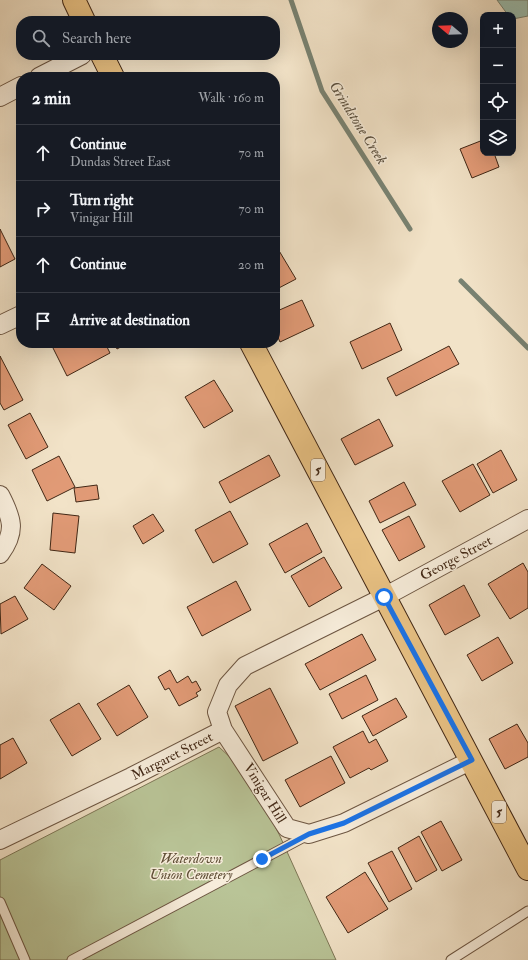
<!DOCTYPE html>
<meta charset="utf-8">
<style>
body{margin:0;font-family:"IM FELL Double Pica",serif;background:#20242c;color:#f1f3f6}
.controls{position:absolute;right:12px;top:12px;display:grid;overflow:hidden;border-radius:8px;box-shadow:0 4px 16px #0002}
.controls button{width:36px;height:36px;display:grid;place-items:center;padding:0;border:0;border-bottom:1px solid #363941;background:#171b24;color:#f1f3f6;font:20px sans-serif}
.compass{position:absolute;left:432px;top:12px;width:36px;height:36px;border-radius:50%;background:#171b24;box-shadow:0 4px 16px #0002;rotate:289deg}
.stop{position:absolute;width:12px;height:12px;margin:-9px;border:3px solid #1a73e8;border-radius:50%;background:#fff}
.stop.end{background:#1a73e8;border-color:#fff;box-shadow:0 1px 4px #0008}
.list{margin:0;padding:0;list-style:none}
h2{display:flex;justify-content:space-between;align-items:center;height:52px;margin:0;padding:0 16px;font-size:17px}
h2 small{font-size:13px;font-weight:400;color:#9ea1a6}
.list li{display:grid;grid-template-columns:26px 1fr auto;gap:12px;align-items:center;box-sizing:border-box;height:56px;padding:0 16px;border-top:1px solid #363941}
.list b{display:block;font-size:15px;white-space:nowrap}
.list p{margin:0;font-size:13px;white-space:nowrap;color:#9ea1a6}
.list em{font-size:13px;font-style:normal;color:#9ea1a6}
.icon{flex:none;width:22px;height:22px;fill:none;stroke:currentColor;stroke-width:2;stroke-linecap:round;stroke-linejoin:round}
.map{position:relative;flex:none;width:528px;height:960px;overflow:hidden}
.search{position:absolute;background:#171b24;box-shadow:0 4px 16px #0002;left:16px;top:16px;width:264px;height:44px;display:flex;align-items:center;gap:10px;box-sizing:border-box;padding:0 14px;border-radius:16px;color:#9ea1a6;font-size:15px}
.panel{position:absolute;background:#171b24;box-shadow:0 4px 16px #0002;left:16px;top:72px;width:264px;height:276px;border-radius:16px}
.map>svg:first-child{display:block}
</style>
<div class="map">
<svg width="528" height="960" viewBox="0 0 528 960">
<rect width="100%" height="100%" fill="#f2e3c8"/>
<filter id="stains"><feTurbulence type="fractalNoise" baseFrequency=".005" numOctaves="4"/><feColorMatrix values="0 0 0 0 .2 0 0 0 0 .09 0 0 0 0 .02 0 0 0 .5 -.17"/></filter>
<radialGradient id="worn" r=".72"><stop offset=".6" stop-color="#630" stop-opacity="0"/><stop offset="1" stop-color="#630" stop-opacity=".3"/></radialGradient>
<path fill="#b9c497" stroke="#7d7656" d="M219,747L246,772L279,834L336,960H0V860Z"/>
<path fill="#9cbfb0" stroke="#788272" d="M497,0H528V16L513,19V15H508Z"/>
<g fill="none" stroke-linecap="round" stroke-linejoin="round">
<path stroke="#788272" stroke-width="5" d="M291,0L322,91L410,229
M461,281L528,348"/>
</g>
<path fill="#e29b77" stroke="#412715" d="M483,140V153H494L499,167L472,178L460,149Z
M0,229L15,259L0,267Z
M275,244L296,279L275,290Z
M302,300L314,326L280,342L275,331V312Z
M390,323L402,350L362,369L350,342Z
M52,343H105L110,353L67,376L51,344Z
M114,343H128L117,349Z
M449,346L459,364L396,396L387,378Z
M0,356L23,400L4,410L0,403Z
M214,380L233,411L204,428L185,397Z
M30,413L48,447L26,459L8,425Z
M379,419L393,446L355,465L341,439Z
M501,450L517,480L493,493L477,464Z
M269,455L280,476L230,503L219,482Z
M59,456L75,487L47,501L32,470Z
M473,464L490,495L460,512L442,481Z
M404,482L416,505L380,523L369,501Z
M97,485L99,499L76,502L74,488Z
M230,511L248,544L213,563L195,530Z
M53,513L79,516L75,553L50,550Z
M153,514L164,531L143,544L133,526Z
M409,516L425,547L399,561L382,530Z
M307,523L322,552L285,573L269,544Z
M324,557L342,588L309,607L291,576Z
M523,563L528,572V608L510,619L488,584Z
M42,564L71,586L54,610L24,588Z
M236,581L251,610L202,636L187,607Z
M464,585L480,616L445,635L429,605Z
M15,596L28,619L1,634L0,604Z
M362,634L376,660L320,690L305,664Z
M498,637L513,663L482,681L467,655Z
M170,670L177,683L188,676L192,683L196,681L201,690L196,693L198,696L179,706L169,688L165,690L158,677Z
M366,675L378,700L342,719L329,694Z
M129,685L148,717L117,736L97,704Z
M270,688L298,743L263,761L235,706Z
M396,698L407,717L373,736L362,716Z
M79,703L101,739L72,756L50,720Z
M517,724L528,743V757L505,769L489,739Z
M363,731L369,743L376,739L388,761L371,770L369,768L350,778L333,747Z
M13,738L27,763L0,779V745Z
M331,756L345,783L300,807L285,780Z
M441,821L462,860L442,871L421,832Z
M419,836L437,870L416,882L398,848Z
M392,851L412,889L389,902L368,863Z
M365,872L388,909L348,933L326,897Z"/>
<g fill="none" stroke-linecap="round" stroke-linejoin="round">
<g stroke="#6d5642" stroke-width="11">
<path id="service" d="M0,902L25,960
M72,960L308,835
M451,960L528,911"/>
</g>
<g stroke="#6d5642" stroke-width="20">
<path id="minor" d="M39,77L82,55
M0,97L21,86
M0,325L21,315
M0,495C12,518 17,531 0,554
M223,730L287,828L309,834L344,823L472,760
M0,840L131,777L223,730L217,712L228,685L245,666L384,597L528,519"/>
</g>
<g stroke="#412715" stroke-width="24">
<path id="primary" d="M74,0L84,21
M102,55L113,77
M251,343L528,869"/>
</g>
<use href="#service" stroke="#f7eddb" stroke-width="9"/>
<use href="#minor" stroke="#f7eddb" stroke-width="18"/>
<use href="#primary" stroke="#e9c284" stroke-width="22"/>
</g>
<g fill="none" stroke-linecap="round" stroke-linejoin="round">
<path stroke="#1a73e8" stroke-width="5" d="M262,859L309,834L344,823L472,760L384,597"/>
</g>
<g text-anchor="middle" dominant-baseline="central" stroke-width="3" stroke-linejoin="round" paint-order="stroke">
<g fill="#f7eddb" stroke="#786250" stroke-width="1">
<rect x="311" y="459" width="14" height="22" rx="3"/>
<rect x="492" y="801" width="14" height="22" rx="3"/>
</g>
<g font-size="13" font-weight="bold" fill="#412715">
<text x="318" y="470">5</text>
<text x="499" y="812">5</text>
</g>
<g font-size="14" fill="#412715" stroke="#f7eddb">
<text transform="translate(456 558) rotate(-28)">George Street</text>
<text transform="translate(172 756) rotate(-27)">Margaret Street</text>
<text transform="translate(265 793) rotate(58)">Vinigar Hill</text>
</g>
<g font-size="14" font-style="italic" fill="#5f4e36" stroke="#f7eddb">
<text x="191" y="858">Waterdown<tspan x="191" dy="16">Union Cemetery</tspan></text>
</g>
<g font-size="15" font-style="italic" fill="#584d3c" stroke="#f7eddb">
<text transform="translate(358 123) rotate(58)">Grindstone Creek</text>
</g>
</g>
<rect width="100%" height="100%" filter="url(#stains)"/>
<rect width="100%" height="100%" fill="url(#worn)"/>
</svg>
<div class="controls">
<button>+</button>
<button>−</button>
<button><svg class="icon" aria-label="locate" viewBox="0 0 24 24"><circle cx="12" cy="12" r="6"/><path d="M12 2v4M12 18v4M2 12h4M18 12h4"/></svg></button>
<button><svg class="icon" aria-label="layers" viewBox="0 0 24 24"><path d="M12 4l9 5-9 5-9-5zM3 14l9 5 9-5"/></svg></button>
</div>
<svg class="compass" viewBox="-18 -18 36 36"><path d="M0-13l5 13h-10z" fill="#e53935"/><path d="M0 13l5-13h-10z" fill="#9ea1a6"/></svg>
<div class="stop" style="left:384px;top:597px"></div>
<div class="stop end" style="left:262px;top:859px"></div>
<div class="search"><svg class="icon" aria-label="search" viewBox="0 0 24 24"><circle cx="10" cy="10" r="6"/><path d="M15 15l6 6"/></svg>Search here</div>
<section class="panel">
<h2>2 min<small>Walk · 160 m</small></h2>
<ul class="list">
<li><svg class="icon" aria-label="ahead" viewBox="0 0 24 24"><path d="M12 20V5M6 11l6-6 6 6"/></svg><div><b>Continue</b><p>Dundas Street East</p></div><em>70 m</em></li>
<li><svg class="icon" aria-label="right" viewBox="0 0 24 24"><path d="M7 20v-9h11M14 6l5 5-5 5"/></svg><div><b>Turn right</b><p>Vinigar Hill</p></div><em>70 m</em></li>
<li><svg class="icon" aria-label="ahead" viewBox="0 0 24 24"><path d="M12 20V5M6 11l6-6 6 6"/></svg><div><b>Continue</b></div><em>20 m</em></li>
<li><svg class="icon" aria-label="arrive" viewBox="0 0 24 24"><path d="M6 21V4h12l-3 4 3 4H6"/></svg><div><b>Arrive at destination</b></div></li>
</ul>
</section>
</div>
